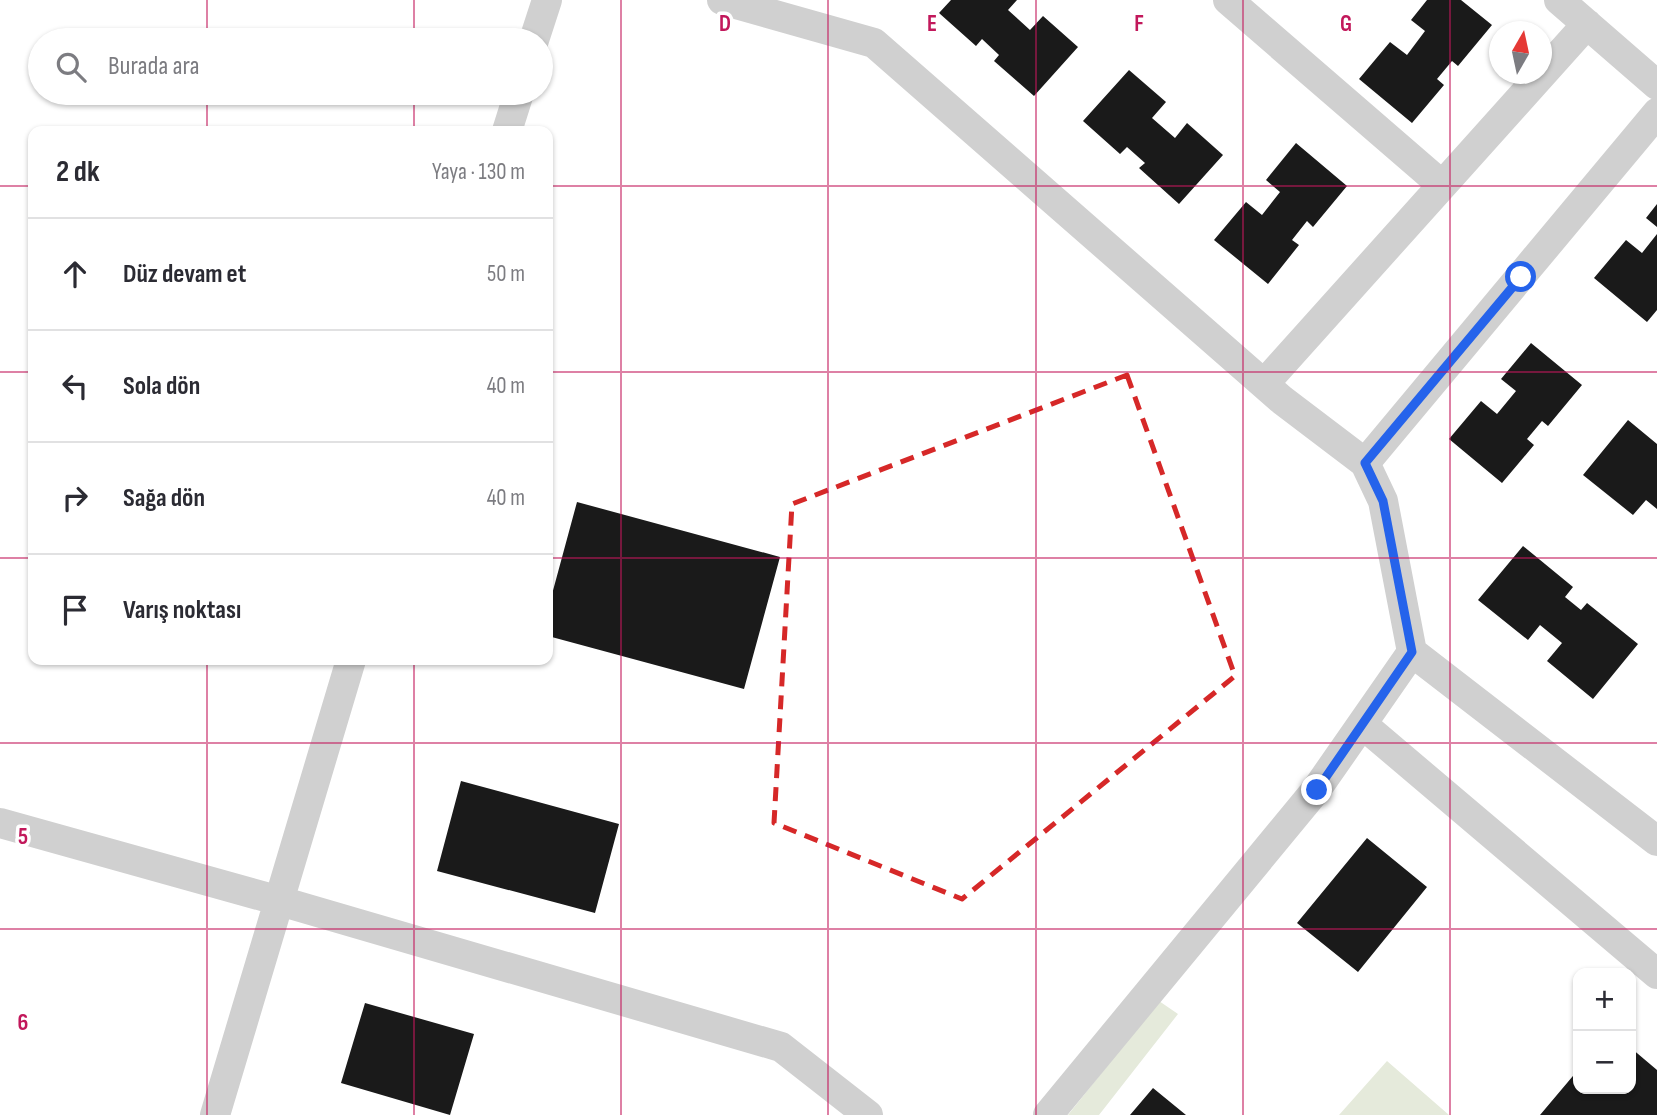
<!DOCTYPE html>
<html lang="tr">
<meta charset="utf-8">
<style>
body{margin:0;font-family:"Sofia Sans Condensed",sans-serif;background:#f7f7f7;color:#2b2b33}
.controls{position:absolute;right:21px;bottom:21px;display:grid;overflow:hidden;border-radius:14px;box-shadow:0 2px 5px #0004}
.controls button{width:63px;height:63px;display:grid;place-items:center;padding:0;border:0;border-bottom:2px solid #e1e1e2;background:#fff;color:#2b2b33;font:35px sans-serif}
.compass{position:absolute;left:1489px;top:21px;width:63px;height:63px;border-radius:50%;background:#fff;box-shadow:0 2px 5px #0004;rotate:9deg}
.stop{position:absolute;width:21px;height:21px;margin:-16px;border:5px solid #2563eb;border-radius:50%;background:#fff}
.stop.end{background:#2563eb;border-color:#fff;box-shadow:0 2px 7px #0008}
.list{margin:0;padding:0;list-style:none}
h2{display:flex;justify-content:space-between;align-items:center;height:91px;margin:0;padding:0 28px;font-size:30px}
h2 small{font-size:23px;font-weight:400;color:#7c7c81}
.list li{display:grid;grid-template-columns:46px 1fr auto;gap:21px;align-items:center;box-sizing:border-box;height:112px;padding:0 28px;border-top:2px solid #e1e1e2}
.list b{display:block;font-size:26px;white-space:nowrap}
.list em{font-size:23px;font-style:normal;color:#7c7c81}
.icon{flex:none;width:38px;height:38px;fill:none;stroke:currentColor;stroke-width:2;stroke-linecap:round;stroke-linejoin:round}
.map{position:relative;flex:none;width:1657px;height:1115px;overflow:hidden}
.search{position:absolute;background:#fff;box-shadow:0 2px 5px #0004;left:28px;top:28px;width:525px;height:77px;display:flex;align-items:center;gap:18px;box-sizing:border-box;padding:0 24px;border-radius:38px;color:#7c7c81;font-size:26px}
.panel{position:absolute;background:#fff;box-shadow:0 2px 5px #0004;left:28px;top:126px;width:525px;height:539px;border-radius:14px}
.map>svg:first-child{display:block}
</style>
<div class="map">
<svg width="1657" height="1115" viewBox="0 0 1657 1115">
<rect width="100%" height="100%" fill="#fff"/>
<path fill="#e5eadb" d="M1159,1001L1178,1014L1099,1115H1068Z
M1387,1061L1449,1115H1339Z"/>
<path fill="#1a1a1a" d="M951,0H1017L1008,10L1030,30L1043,16L1078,47L1034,96L994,61L999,55L982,39L976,46L939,13Z
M1427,0H1461L1492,25L1458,66L1452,61L1437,79L1444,85L1412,123L1359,79L1390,42L1407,55L1425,31L1411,20Z
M1129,70L1166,102L1152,118L1175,138L1187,123L1223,155L1179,204L1139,168L1145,163L1127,147L1120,154L1083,121Z
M1296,143L1347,186L1313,227L1307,221L1292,240L1299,245L1268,284L1214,240L1246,202L1262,215L1280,192L1266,180Z
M1657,204V227L1646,218Z
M1657,234V310L1647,322L1594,278L1626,240L1642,253Z
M1531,343L1582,385L1548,426L1542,421L1527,439L1534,445L1502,483L1449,439L1481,401L1497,414L1516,391L1501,379Z
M1628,420L1657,444V509L1646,500L1633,515L1583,475Z
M577,502L780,557L744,689L548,636V609Z
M1523,546L1573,587L1565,597L1581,610L1587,603L1638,644L1593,699L1547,661L1562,643L1540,625L1528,640L1478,600Z
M461,781L619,824L595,913L437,871Z
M1367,838L1427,887L1358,972L1297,923Z
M365,1003L474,1034L450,1115L341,1083Z
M1631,1048L1657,1070V1115H1540L1578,1070V1089H1631Z
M1153,1088L1186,1115H1130Z"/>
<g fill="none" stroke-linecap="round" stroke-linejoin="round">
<path stroke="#d0d0d0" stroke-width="30" d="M722,0L874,43L1282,400L1365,463L1383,501L1412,652L1657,841
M1228,0L1442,185
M1559,0L1657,85
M534,40L547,0
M507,131L519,93
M1264,384L1587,24
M1365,463L1657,113
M1362,724L1657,974
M0,823L280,901L781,1047L868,1115
M215,1115L351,660
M1048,1115L1316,790L1412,652"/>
</g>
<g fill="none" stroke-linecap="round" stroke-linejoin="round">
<path stroke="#2563eb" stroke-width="9" d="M1317,790L1412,652L1383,501L1365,463L1521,277"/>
</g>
<path fill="none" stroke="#d62828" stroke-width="5" stroke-dasharray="14 9" stroke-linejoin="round" d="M1127,375L1235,676L962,899L774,823L792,504Z"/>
<path fill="none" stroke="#c2185b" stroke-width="2" stroke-opacity="0.55" d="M207,0V40M414,0V40M621,0V1115M828,0V1115M1036,0V1115M1243,0V1115M1450,0V1115M207,93V131M414,93V131M0,186H33M548,186H1657M0,372H33M548,372H1657M0,558H33M548,558H1657M207,660V1115M414,660V1115M0,743H1657M0,929H1657"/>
<g font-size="23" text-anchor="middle" font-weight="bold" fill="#c2185b" stroke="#fff" stroke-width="7" stroke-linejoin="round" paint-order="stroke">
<text x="725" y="31">D</text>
<text x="932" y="31">E</text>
<text x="1139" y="31">F</text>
<text x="1346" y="31">G</text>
<text x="23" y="844">5</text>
<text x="23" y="1030">6</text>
</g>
</svg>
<div class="controls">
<button>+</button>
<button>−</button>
</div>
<svg class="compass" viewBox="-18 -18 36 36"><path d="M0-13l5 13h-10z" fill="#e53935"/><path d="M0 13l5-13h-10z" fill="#7c7c81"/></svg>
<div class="stop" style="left:1521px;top:277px"></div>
<div class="stop end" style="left:1317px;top:790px"></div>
<div class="search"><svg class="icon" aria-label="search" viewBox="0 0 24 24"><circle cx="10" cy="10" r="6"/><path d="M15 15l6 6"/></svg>Burada ara</div>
<section class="panel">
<h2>2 dk<small>Yaya · 130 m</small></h2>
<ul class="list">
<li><svg class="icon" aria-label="ahead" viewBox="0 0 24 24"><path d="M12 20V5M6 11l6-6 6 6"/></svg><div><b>Düz devam et</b></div><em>50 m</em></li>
<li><svg class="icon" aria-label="left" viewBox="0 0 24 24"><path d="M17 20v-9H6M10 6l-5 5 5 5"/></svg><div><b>Sola dön</b></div><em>40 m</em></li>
<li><svg class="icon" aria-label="right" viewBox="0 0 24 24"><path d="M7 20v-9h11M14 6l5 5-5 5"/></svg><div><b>Sağa dön</b></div><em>40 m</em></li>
<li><svg class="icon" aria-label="arrive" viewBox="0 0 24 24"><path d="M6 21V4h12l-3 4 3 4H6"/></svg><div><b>Varış noktası</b></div></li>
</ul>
</section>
</div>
